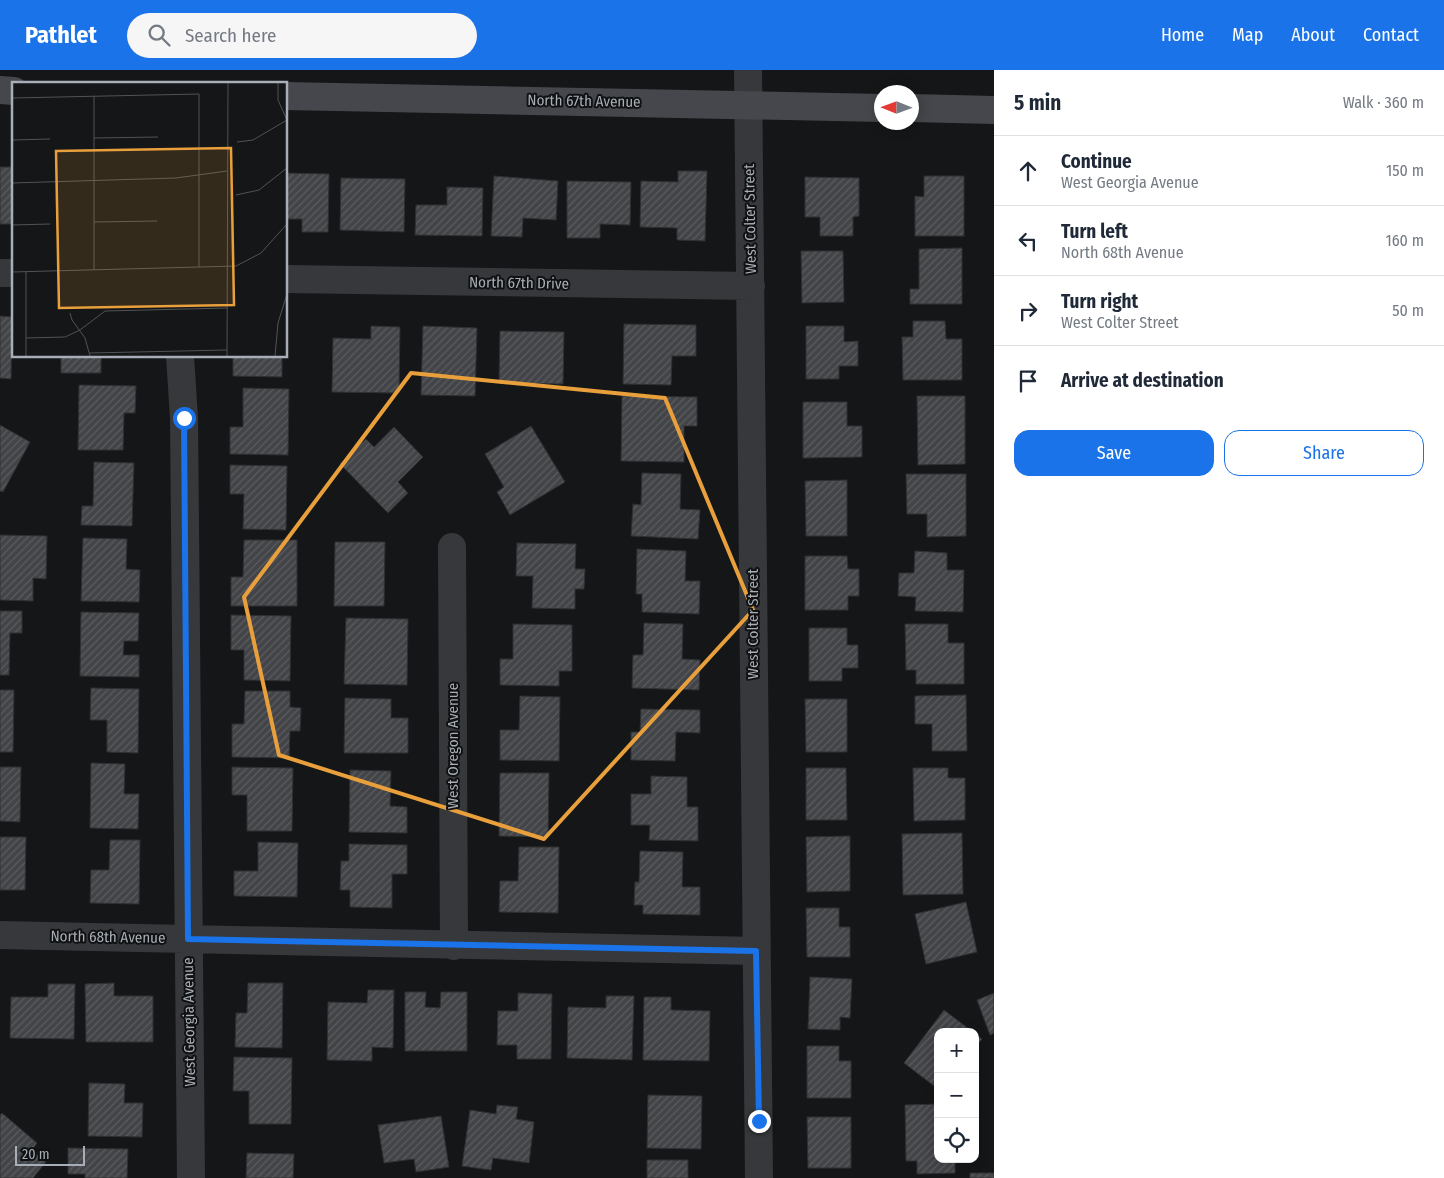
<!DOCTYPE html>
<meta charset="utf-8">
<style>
body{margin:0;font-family:"Fira Sans Condensed",sans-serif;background:#f6f6f7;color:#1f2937}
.controls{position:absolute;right:15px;bottom:15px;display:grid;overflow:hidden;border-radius:10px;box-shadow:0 2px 12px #0003}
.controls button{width:45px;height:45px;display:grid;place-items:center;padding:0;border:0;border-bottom:1px solid #e0e1e3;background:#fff;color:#1f2937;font:25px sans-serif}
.compass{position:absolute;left:874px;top:15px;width:45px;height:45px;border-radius:50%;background:#fff;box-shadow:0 2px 12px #0003;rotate:271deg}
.scale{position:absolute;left:15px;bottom:12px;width:70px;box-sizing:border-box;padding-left:5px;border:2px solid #a8aeb7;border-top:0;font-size:14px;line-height:18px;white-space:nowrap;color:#a8aeb7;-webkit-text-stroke:4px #101112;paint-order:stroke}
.stop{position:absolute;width:15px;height:15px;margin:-11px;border:4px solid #1a73e8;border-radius:50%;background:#fff}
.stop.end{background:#1a73e8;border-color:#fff;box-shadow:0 1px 5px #0008}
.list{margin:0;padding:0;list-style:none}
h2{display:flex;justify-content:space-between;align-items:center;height:65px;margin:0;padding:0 20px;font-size:21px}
h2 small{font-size:16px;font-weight:400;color:#747a83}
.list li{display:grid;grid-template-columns:32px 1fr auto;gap:15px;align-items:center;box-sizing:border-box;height:70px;padding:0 20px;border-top:1px solid #e0e1e3}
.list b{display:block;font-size:19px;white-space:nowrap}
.list p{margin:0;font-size:16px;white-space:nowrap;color:#747a83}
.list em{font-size:16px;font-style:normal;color:#747a83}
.actions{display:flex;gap:10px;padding:15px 20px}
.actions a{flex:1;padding:11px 0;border:1px solid #1a73e8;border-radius:15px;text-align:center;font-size:18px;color:#1a73e8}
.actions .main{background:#1a73e8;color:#fff}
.icon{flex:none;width:28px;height:28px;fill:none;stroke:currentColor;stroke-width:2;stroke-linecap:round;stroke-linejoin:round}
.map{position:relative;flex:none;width:994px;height:1108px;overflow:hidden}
header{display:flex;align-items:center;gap:30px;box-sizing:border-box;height:70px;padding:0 25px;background:#1a73e8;color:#fff}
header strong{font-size:24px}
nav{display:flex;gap:28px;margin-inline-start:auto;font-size:18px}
.search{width:350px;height:45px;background:#f6f6f7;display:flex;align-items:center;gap:12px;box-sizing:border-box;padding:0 18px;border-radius:28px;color:#747a83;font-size:19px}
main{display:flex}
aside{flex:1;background:#fff}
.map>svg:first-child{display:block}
</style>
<header>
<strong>Pathlet</strong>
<div class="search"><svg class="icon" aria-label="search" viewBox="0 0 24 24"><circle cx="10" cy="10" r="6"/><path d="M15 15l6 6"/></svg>Search here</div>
<nav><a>Home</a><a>Map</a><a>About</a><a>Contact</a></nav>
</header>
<main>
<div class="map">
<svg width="994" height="1108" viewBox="0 0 994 1108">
<defs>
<pattern id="building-hatch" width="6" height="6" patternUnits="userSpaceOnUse" patternTransform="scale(1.25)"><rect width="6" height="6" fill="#424447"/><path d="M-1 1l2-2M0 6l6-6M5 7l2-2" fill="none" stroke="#5a5c5f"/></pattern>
</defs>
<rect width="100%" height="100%" fill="#151617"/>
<path fill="url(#building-hatch)" stroke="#303033" d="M0,97H14V154H0Z
M678,101H707L705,171L677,170V158L640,157L641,111L678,112Z
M286,103L329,104L328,162H302V149H286Z
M494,106L558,111L556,150L523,148L522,167L491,166Z
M924,106H964V166H915V126L924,127Z
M805,107L859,108V146L853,147V166H820V147H805Z
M341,108L405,109L404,162L340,160Z
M567,111L631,112L630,155L600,154V168H567Z
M447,117L483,118L482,166L415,165L416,135H447Z
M962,178V234H910V219H919V179Z
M801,181H843L844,232L802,233Z
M0,246L12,247L11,309L0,308Z
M913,251H945L946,269H962V310H903L902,267H913Z
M624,254L696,255V286H672L671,315L623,314Z
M371,256L400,257L399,323L332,322L333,268L371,269Z
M423,256L477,258L475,326L421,325Z
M806,256H844V272L858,271V296H839V309H806Z
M500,261L564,262L563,314L499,313Z
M61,286H101V303H61Z
M233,286H282V307L233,306Z
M79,315L136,316L135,343H124L123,380H78Z
M243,318L289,319L288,385L230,384V357H243Z
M622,326L697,327V356H684V392L621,391Z
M917,326H965V394L918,395Z
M803,332H847V356H862V387L803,388Z
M0,355L30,372L3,422L0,421Z
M531,356L565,412L510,445L497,422L504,417L485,384Z
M394,357L423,387L398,412L408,423L388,443L340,394L366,369L374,377Z
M94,392L134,393L132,456L81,455L82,436H93Z
M230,395L287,396L286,460L243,459L244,424H230Z
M642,403L681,404L680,439L700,440L698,469L631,466L633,434L641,435Z
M906,404H966V466L927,467V444H907Z
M847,410V466H806L805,411Z
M0,465L47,466L46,509L33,508V531L0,530Z
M83,468L127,469L126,499L140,500L139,532L81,531Z
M244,470H297V536H231V507H243Z
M335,472H385L384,536H334Z
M517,473L576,474L575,499H585L584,519H575V539L532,538L533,506H516Z
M637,479L686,481L685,511H700L699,544L642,542V524H636Z
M915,481L947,483V500H964L963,542L915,541L916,527L898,526L899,503H914Z
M805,486H847L848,499H859V526H848V540H805Z
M0,541H22V563H10L9,605H0Z
M81,542L139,543L138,571H124L123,585H139V607L80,606Z
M231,545L291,546L290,611L244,610V580H231Z
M346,548L408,549L407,615L344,614Z
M644,553L683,554L682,589L700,590L699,620L632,618L633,585H643Z
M513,554L572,555V601H559V616L500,615V589H513Z
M905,554H948V573H964V614H916V600H906Z
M809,558H847V575H858V598H842V611H809Z
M91,618L139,619L138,683L107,682V650H90Z
M0,620H14L13,682H0Z
M245,621H290V637L301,638L300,661H290L289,688L232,687V654H244Z
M966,625L967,681H932V654H915V626Z
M520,626L560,627L559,691L500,690V660H519Z
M345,628L391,629V648H408V683H344Z
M805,629H847V682H806Z
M641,639L700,640V663L676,662L675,691L631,690V662H640Z
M91,693L125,694L124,724H139L138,759L90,758Z
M0,697H21L20,752L0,751Z
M232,697L293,698L292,761H247V725H232Z
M806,698H846L847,750H806Z
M913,698H948V708H965V750L914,751Z
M350,700L391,701L390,736L407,737V763L349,762Z
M500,703H549L548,767L499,766Z
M651,706L687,707V737H698V771L649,770L650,755H631V724H651Z
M962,763L963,824L903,825L902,764Z
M850,766V821L807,822L806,767Z
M0,767H26L25,820H0Z
M110,770H140L139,834L90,833L91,800H109Z
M258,772L298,773L297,827L234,826V801H258Z
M349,774L407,775V804H392V838L350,837V820H340L341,791H349Z
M519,777H559L558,843L499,842L500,811H518Z
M640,781L683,782L682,817H700V845L643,844V835H634L635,812H639Z
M966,832L977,882L926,894L915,844Z
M806,838H839V857H850V887H807Z
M810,907L852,909L850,948L840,947V960L808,959Z
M114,913V926H153V972H86L85,914Z
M248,913H283L282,978L235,977L236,943H247Z
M48,914H75L74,969L10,968L11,927H48Z
M368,920H394L393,978L372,977V991L327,990L328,932L367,933Z
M405,922H426L425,937L440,938L441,922H467V981H405Z
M518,923L552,924L551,989H517V975H497L498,941H518Z
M994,923V963L990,965L977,930Z
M606,926H634L632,990L567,988L568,937L606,938Z
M644,927H671V940L710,941L709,991L643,990Z
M944,940L973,962H938V1019L904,993Z
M975,964L982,969L975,977Z
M807,976H839V991H851V1028H807Z
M234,987L292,988L291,1054H249V1021H233Z
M89,1013L125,1014L124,1033H143L142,1067L88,1066Z
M648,1025L702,1026L701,1079L647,1078Z
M938,1034V1089H955V1103L917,1104V1091H906L905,1035Z
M497,1035L518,1037L516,1049L534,1052L529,1093L493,1088L491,1100L462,1096L470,1040L496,1044Z
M2,1043L37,1073L32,1080L46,1092L33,1108H0V1045Z
M441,1046L449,1097L416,1102L414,1089L384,1093L378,1055Z
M807,1047H851V1098H808Z
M68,1078L128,1079L127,1108H85V1104H68Z
M247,1083L294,1084L293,1108H246Z
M647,1090H688V1108H647Z
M970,1103H994V1108H970Z"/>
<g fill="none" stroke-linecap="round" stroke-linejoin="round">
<path stroke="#37383c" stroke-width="28" d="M748,0L759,1108
M0,203H14
M286,209L751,216
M180,286L184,348L191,1108
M452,477L454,876
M0,865L756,881"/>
<path stroke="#45474c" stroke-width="28" d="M0,20L14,21
M286,26L882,38
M912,38L994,40"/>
</g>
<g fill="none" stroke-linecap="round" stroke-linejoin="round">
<path stroke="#1a73e8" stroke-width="6" d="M184,348L188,869L756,881L759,1051"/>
</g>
<path fill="none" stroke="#e9a03c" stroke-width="4" stroke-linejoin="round" d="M411,303L665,328L753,540L544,769L279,685L244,527Z"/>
<g text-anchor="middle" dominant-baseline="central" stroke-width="4" stroke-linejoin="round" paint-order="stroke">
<g font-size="15" fill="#a8aeb7" stroke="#101112">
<text transform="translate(584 31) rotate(1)">North 67th Avenue</text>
<text transform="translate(750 149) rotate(-91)">West Colter Street</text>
<text transform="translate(519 213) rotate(1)">North 67th Drive</text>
<text transform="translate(753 554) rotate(-90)">West Colter Street</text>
<text transform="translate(453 676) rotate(-90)">West Oregon Avenue</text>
<text transform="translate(108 867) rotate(1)">North 68th Avenue</text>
<text transform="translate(189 952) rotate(-91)">West Georgia Avenue</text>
</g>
</g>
<g transform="translate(12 12)">
<rect width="275" height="275" fill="#151617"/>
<path fill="none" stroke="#505357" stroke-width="1" d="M266,1V18L275,38M0,16L187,12V185M82,56L146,55M0,58L38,57M225,60L241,58L275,38M0,101L164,96L215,89M224,113L247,108L275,86M82,140L145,139M0,143L38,142M82,188V14M0,190L224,184L249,171L275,142M14,190V274M58,231L60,238L73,256L78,274M14,256L53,255L68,248L93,229L215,226M78,271L215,268M215,274L216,1M263,274L266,241L275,212"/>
<path fill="#e9a03c" fill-opacity="0.15" stroke="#e9a03c" stroke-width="2.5" d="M219,66L222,223L47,226L44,69Z"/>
<rect width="275" height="275" fill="none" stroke="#a8aeb7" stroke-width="2.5"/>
</g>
</svg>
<div class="controls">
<button>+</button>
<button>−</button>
<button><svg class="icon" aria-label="locate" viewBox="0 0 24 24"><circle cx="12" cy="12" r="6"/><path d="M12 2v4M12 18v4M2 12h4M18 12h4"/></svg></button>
</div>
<svg class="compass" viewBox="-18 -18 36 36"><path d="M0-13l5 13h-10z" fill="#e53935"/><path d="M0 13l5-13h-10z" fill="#747a83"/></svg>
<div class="scale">20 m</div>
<div class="stop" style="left:184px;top:348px"></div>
<div class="stop end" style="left:759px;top:1051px"></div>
</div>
<aside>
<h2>5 min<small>Walk · 360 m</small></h2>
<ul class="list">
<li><svg class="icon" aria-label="ahead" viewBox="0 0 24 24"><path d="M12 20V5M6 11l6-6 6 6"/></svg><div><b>Continue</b><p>West Georgia Avenue</p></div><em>150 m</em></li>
<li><svg class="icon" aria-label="left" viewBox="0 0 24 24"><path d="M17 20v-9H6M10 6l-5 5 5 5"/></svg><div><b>Turn left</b><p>North 68th Avenue</p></div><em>160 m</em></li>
<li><svg class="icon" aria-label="right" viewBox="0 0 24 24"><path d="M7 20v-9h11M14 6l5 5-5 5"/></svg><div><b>Turn right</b><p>West Colter Street</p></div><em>50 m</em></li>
<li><svg class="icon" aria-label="arrive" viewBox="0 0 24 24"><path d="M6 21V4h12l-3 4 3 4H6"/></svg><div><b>Arrive at destination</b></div></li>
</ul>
<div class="actions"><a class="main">Save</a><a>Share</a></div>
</aside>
</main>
